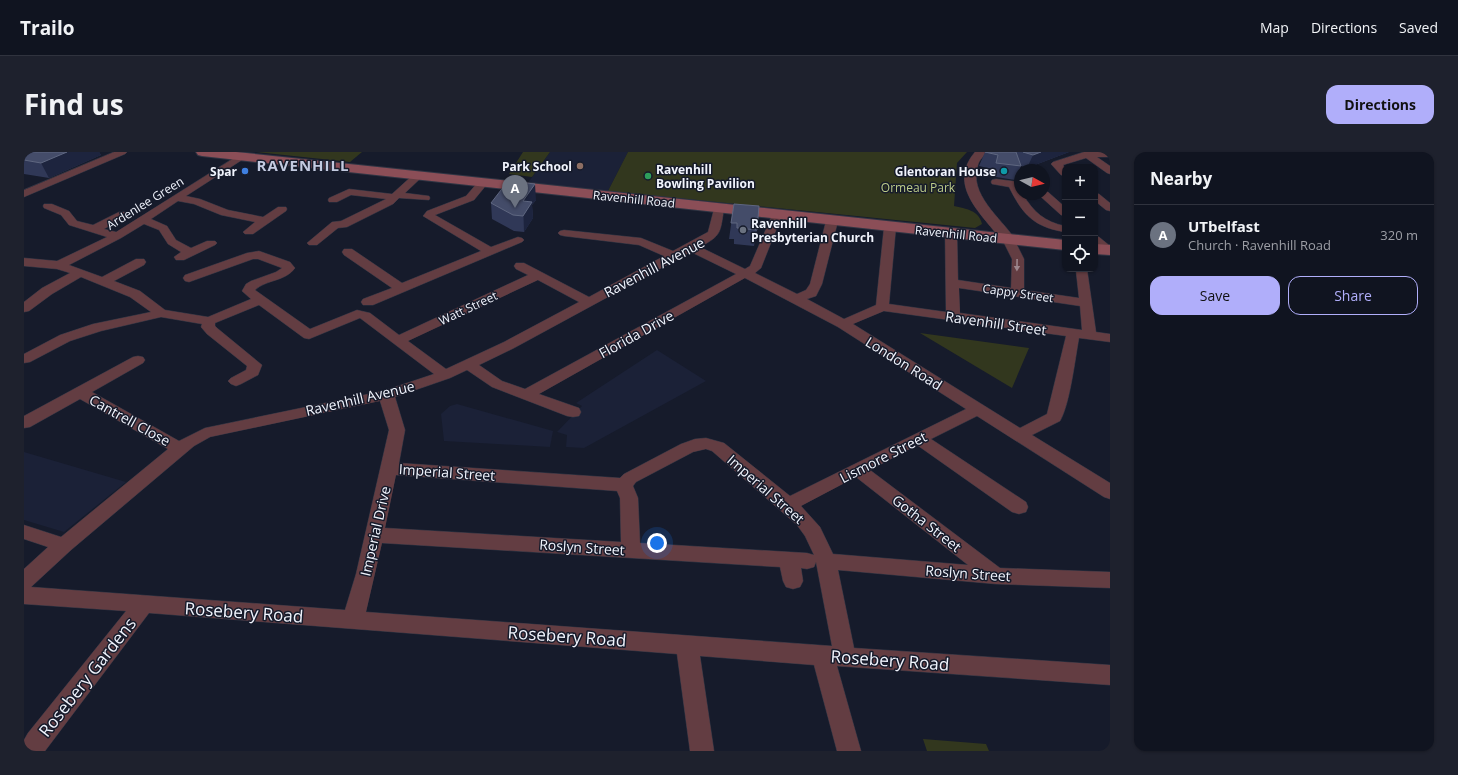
<!DOCTYPE html>
<meta charset="utf-8">
<style>
body{margin:0;font-family:"Open Sans",sans-serif;background:#1e212d;color:#f1f3f6}
.controls{position:absolute;right:12px;top:12px;display:grid;overflow:hidden;border-radius:8px;box-shadow:0 1px 3px #0004}
.controls button{width:36px;height:36px;display:grid;place-items:center;padding:0;border:0;border-bottom:1px solid #30333e;background:#101420;color:#f1f3f6;font:20px sans-serif}
.compass{position:absolute;left:990px;top:12px;width:36px;height:36px;border-radius:50%;background:#101420;box-shadow:0 1px 3px #0004;rotate:98deg}
.you{position:absolute;left:633px;top:391px;width:14px;height:14px;margin:-10px;border:3px solid #fff;border-radius:50%;background:#1a73e8;box-shadow:0 0 0 6px #1a73e833}
.badge{display:grid;place-items:center;width:26px;height:26px;border-radius:50%;background:#b0aefa;color:#fff;font-size:13px;font-weight:700}
.pin{position:absolute;translate:-50% -33px;filter:drop-shadow(0 1px 2px #0008)}
.pin::after{content:'';position:absolute;top:21px;width:14px;height:12px;background:inherit;clip-path:polygon(0 0,100% 0,50% 100%)}
.list{margin:0;padding:0;list-style:none}
h2{display:flex;justify-content:space-between;align-items:center;height:52px;margin:0;padding:0 16px;font-size:17px}
h2 small{font-size:13px;font-weight:400;color:#9c9ea5}
.list li{display:grid;grid-template-columns:26px 1fr auto;gap:12px;align-items:center;box-sizing:border-box;height:60px;padding:0 16px;border-top:1px solid #30333e}
.list b{display:block;font-size:15px;white-space:nowrap}
.list p{margin:0;font-size:13px;white-space:nowrap;color:#9c9ea5}
.list em{font-size:13px;font-style:normal;color:#9c9ea5}
.actions{display:flex;gap:8px;padding:12px 16px}
.actions a{flex:1;padding:9px 0;border:1px solid #b0aefa;border-radius:12px;text-align:center;font-size:14px;color:#b0aefa}
.actions .main{background:#b0aefa;color:#111}
.icon{flex:none;width:22px;height:22px;fill:none;stroke:currentColor;stroke-width:2;stroke-linecap:round;stroke-linejoin:round}
.map{position:relative;flex:none;width:1086px;height:599px;overflow:hidden;border-radius:12px}
header{display:flex;align-items:center;gap:24px;box-sizing:border-box;height:56px;padding:0 20px;background:#101420;border-bottom:1px solid #30333e}
header strong{font-size:19px}
nav{display:flex;gap:22px;margin-inline-start:auto;font-size:14px}
.intro{display:flex;align-items:center;justify-content:space-between;box-sizing:border-box;height:96px;padding:0 24px}
h1{margin:0;font-size:28px}
.button{padding:10px 18px;border-radius:12px;background:#b0aefa;color:#111;font-size:14px;font-weight:700}
main{display:flex;gap:24px;padding:0 24px}
aside{flex:1;background:#101420;border-radius:12px;box-shadow:0 1px 3px #0004}
.map>svg:first-child{display:block}
</style>
<header>
<strong>Trailo</strong>
<nav><a>Map</a><a>Directions</a><a>Saved</a></nav>
</header>
<div class="intro"><h1>Find us</h1><a class="button">Directions</a></div>
<main>
<div class="map">
<svg width="1086" height="599" viewBox="0 0 1086 599">
<rect width="100%" height="100%" fill="#161b2b"/>
<path fill="#1b2137" d="M526,0H604L584,39L504,31Z
M633,198L682,229L560,296L542,295L543,283L533,280L558,254L552,251Z
M433,252L529,279L526,295L420,289L417,262L426,254Z
M0,300L102,330L40,380L0,368Z"/>
<path fill="#32371e" d="M232,0H338L326,10Z
M499,0H526L508,25L485,22Z
M604,0H943L933,11L930,54C942,57 955,58 958,72L951,76L584,39Z
M896,181L1005,196L988,236Z
M899,587L962,592L965,599H903Z"/>
<g fill="none" stroke-linecap="round" stroke-linejoin="round">
<g stroke="#303544" stroke-width="1">
<path id="minor" d="M90,0H103L101,2L0,45V38Z
M1060,0H1086V5H1073L1086,14V22L1083,21L1062,6L1039,13L1041,15V24L1037,23L1027,12L1029,10Z
M218,1L221,2L223,4L221,6L162,44L176,47L204,58L239,65L254,55H262L263,57L262,59L229,82H221L219,80L231,70L197,63L170,52L154,49L127,67L143,74L152,88L167,96L183,89H191L193,91L191,93L160,108H152L150,105L157,100L144,92L135,78L120,72L97,86L45,113L78,125L112,107H120L122,110L120,113L90,129L116,139L141,158L184,165L227,147L218,139L222,132L227,129L252,120L258,116L234,107H229L165,130L161,129L159,126L161,123L223,101L235,99L266,110L271,116C261,130 243,127 231,138L286,177L333,158L346,161L375,183L504,123L492,117L490,114L492,111H500L565,145L640,104L615,93L540,84L536,83L534,81L536,79L540,78L617,86L649,99L684,80L690,57L695,54L700,57C696,81 698,83 676,95L721,117L726,114L748,63L749,61H757L758,63L737,116L731,121L773,142L782,138L786,132L802,69L804,67H812L814,69L798,132L792,144L783,147L820,167L852,153L860,75L862,73H870L872,75L865,152L922,160L921,81L923,79H931L933,81L934,128L987,136L988,107L978,87L980,85H988L990,87L1000,107V138L1055,146L1052,119L1053,117H1063L1072,180L1086,182V190L1055,186C1051,207 1046,252 1036,269L1008,283L1086,331V347L1080,345L953,264L907,287L1002,350L1004,355L1002,360L995,362L988,360L893,293L846,318L976,416L1086,420V436L972,432L814,418L830,496L1086,513V533L813,514L837,599H813L790,513L676,504L690,599H666L653,502L125,461L21,599H0V588L4,581L102,459L0,452V417L24,395L0,387V373L37,385L144,297L56,247L6,275L0,276V264L109,205L114,204L119,205L121,208L119,211L68,240L155,289L181,276L359,239L410,222L336,166L285,187L280,186L235,153L191,171V174L193,176L238,213L234,223L217,232L212,234L207,232L204,229L207,226L222,218L223,214L183,182L177,175L178,172L137,165L77,179L46,189L6,210L0,211V202L36,183L69,172L127,160L106,145L57,125L28,142L5,159L0,160V150L18,136L46,121L33,117L0,114V106L33,109L83,85L45,73L37,63L20,56L19,54L20,52H28L45,59L53,69L69,73L95,60H103L104,62L103,64L80,77L92,80ZM667,100L712,122L501,237L478,229L455,213L490,196ZM721,126L814,175L942,257L766,344L700,291L682,286L671,287L657,292L600,322L596,326L375,311L381,278L371,245L426,226L443,218L468,235L543,264L549,265L555,264L557,260L555,256L515,242ZM514,128L555,150L480,190L422,217L384,189ZM935,136L1056,154L1058,178L936,161ZM860,159L1042,184L1023,262L996,276L829,172ZM356,249L365,278L332,422L321,458L7,435L47,398L170,294L186,285ZM682,297L688,299L773,373L781,384L790,403L783,401L616,391L614,346L609,334L612,330L669,300ZM372,323L593,339L596,346L597,390L361,376ZM832,325L944,413L809,402L796,375L777,354ZM358,391L756,415L759,429L762,435L769,437L776,435L779,429L777,416L783,417L790,415L792,410L808,494L342,460Z
M394,21L399,24L381,41L405,44L406,46L405,48L375,46L369,52L323,75L314,76L293,93H285L283,91L308,70L317,69L362,47L327,43L313,50H305L304,48L305,46L325,37L368,42L390,22Z
M972,27L996,30V42H999C1009,60 1021,70 1041,74V80C1010,75 999,63 985,35L968,32L967,30L968,28Z
M459,28L464,31L450,48L411,63L467,95L494,85L498,86L500,88L498,90L349,153H339L337,150L339,147L368,136L320,103L318,100L320,97H328L378,131L457,99L399,64L403,59L442,44L455,29Z
M1020,39L1024,40L1041,55V64L1037,63L1016,44L1015,42H1020Z
M1071,41L1075,42L1086,51V59L1082,58L1071,49Z
M1071,84L1075,85L1086,94V101H1079L1071,93Z"/>
</g>
<g stroke="#303544" stroke-width="1">
<path id="tertiary" d="M951,0H963C960,4 955,8 954,13C944,42 977,66 991,87L989,90L984,91L979,90C959,63 922,34 951,0Z"/>
</g>
<g stroke="#303544" stroke-width="2">
<path id="secondary" d="M172,0H212L1041,88V98L178,4L174,3Z
M1071,92L1086,93V103L1071,102Z"/>
</g>
<use href="#minor" fill="#633d42" fill-rule="evenodd"/>
<use href="#tertiary" fill="#633d42" fill-rule="evenodd"/>
<use href="#secondary" fill="#8b4e57" fill-rule="evenodd"/>
</g>
<path fill="#303857" d="M0,0H75L77,3L25,26L0,22Z
M961,0H1045L1003,16L997,14L991,28L966,24L968,17L955,14Z
M512,48L508,53L509,66L500,80L490,79L468,67L467,51Z
M710,52L733,78L730,94L710,92V87H705Z"/>
<path fill="#1d243e" d="M43,0H75L77,3L25,26L17,11Z
M1017,0H1045L1003,16L1009,3Z
M511,32L512,48L508,53L509,66L500,80L499,49Z"/>
<path fill="#444c69" stroke="#5f6780" d="M0,0H43L17,11L0,8Z
M961,0H992L997,14L972,11L974,3Z
M999,0H1017L1009,3Z
M484,29L511,32L499,49L508,50L499,64L489,63L467,51Z
M710,52L735,54L733,78L713,76V71H707Z"/>
<defs><path id="oneway-solid" d="M-6-.8H1V-3.2L6.5 0L1 3.2V.8H-6Z"/></defs>
<use fill="#9c868d" href="#oneway-solid" transform="translate(993 113) rotate(91)"/>
<circle fill="#8d6e63" stroke="#161b2b" stroke-width="1.5" cx="556" cy="14" r="4"/>
<circle fill="#3f7fe0" stroke="#161b2b" stroke-width="1.5" cx="221" cy="19" r="4"/>
<circle fill="#0f9aa8" stroke="#161b2b" stroke-width="1.5" cx="980" cy="19" r="4"/>
<circle fill="#2e9e5b" stroke="#161b2b" stroke-width="1.5" cx="624" cy="24" r="4"/>
<circle fill="#6b7280" stroke="#161b2b" stroke-width="1.5" cx="719" cy="78" r="4"/>
<g text-anchor="middle" dominant-baseline="central" stroke-width="3" stroke-linejoin="round" paint-order="stroke">
<g font-size="12" font-weight="bold" fill="#f1f4fd" stroke="#161b2b" text-anchor="end">
<text x="548" y="14">Park School</text>
<text x="632" y="17" text-anchor="start">Ravenhill<tspan x="632" dy="14">Bowling Pavilion</tspan></text>
<text x="213" y="19">Spar</text>
<text x="972" y="19">Glentoran House</text>
<text x="727" y="71" text-anchor="start">Ravenhill<tspan x="727" dy="14">Presbyterian Church</tspan></text>
</g>
<g font-size="12" fill="#bdcc88" stroke="#161b2b">
<text x="894" y="35">Ormeau Park</text>
</g>
<g font-size="12" fill="#f1f4fd" stroke="#161b2b">
<text transform="translate(610 47) rotate(6)">Ravenhill Road</text>
<text transform="translate(121 51) rotate(-32)">Ardenlee Green</text>
<text transform="translate(932 82) rotate(6)">Ravenhill Road</text>
<text transform="translate(994 141) rotate(8)">Cappy Street</text>
<text transform="translate(444 156) rotate(-25)">Watt Street</text>
</g>
<g font-size="14" fill="#f1f4fd" stroke="#161b2b">
<text transform="translate(630 115) rotate(-28)">Ravenhill Avenue</text>
<text transform="translate(972 171) rotate(8)">Ravenhill Street</text>
<text transform="translate(612 182) rotate(-29)">Florida Drive</text>
<text transform="translate(880 211) rotate(32)">London Road</text>
<text transform="translate(336 246) rotate(-13)">Ravenhill Avenue</text>
<text transform="translate(106 268) rotate(29)">Cantrell Close</text>
<text transform="translate(859 305) rotate(-27)">Lismore Street</text>
<text transform="translate(423 320) rotate(4)">Imperial Street</text>
<text transform="translate(742 337) rotate(41)">Imperial Street</text>
<text transform="translate(903 371) rotate(38)">Gotha Street</text>
<text transform="translate(351 379) rotate(-77)">Imperial Drive</text>
<text transform="translate(558 395) rotate(4)">Roslyn Street</text>
<text transform="translate(944 421) rotate(4)">Roslyn Street</text>
</g>
<g font-size="15" font-weight="bold" letter-spacing="1" fill="#c3cae0" stroke="#161b2b">
<text x="279" y="13">RAVENHILL</text>
</g>
<g font-size="17" fill="#f1f4fd" stroke="#161b2b">
<text transform="translate(220 460) rotate(4)">Rosebery Road</text>
<text transform="translate(543 484) rotate(4)">Rosebery Road</text>
<text transform="translate(866 508) rotate(4)">Rosebery Road</text>
<text transform="translate(63 525) rotate(-52)">Rosebery Gardens</text>
</g>
</g>
</svg>
<div class="controls">
<button>+</button>
<button>−</button>
<button><svg class="icon" aria-label="locate" viewBox="0 0 24 24"><circle cx="12" cy="12" r="6"/><path d="M12 2v4M12 18v4M2 12h4M18 12h4"/></svg></button>
</div>
<svg class="compass" viewBox="-18 -18 36 36"><path d="M0-13l5 13h-10z" fill="#e53935"/><path d="M0 13l5-13h-10z" fill="#9c9ea5"/></svg>
<div class="you"></div>
<div class="pin badge" style="left:491px;top:56px;background:#6b7280">A</div>
</div>
<aside>
<h2>Nearby<small></small></h2>
<ul class="list">
<li><span class="badge" style="background:#6b7280">A</span><div><b>UTbelfast</b><p>Church · Ravenhill Road</p></div><em>320 m</em></li>
</ul>
<div class="actions"><a class="main">Save</a><a>Share</a></div>
</aside>
</main>
